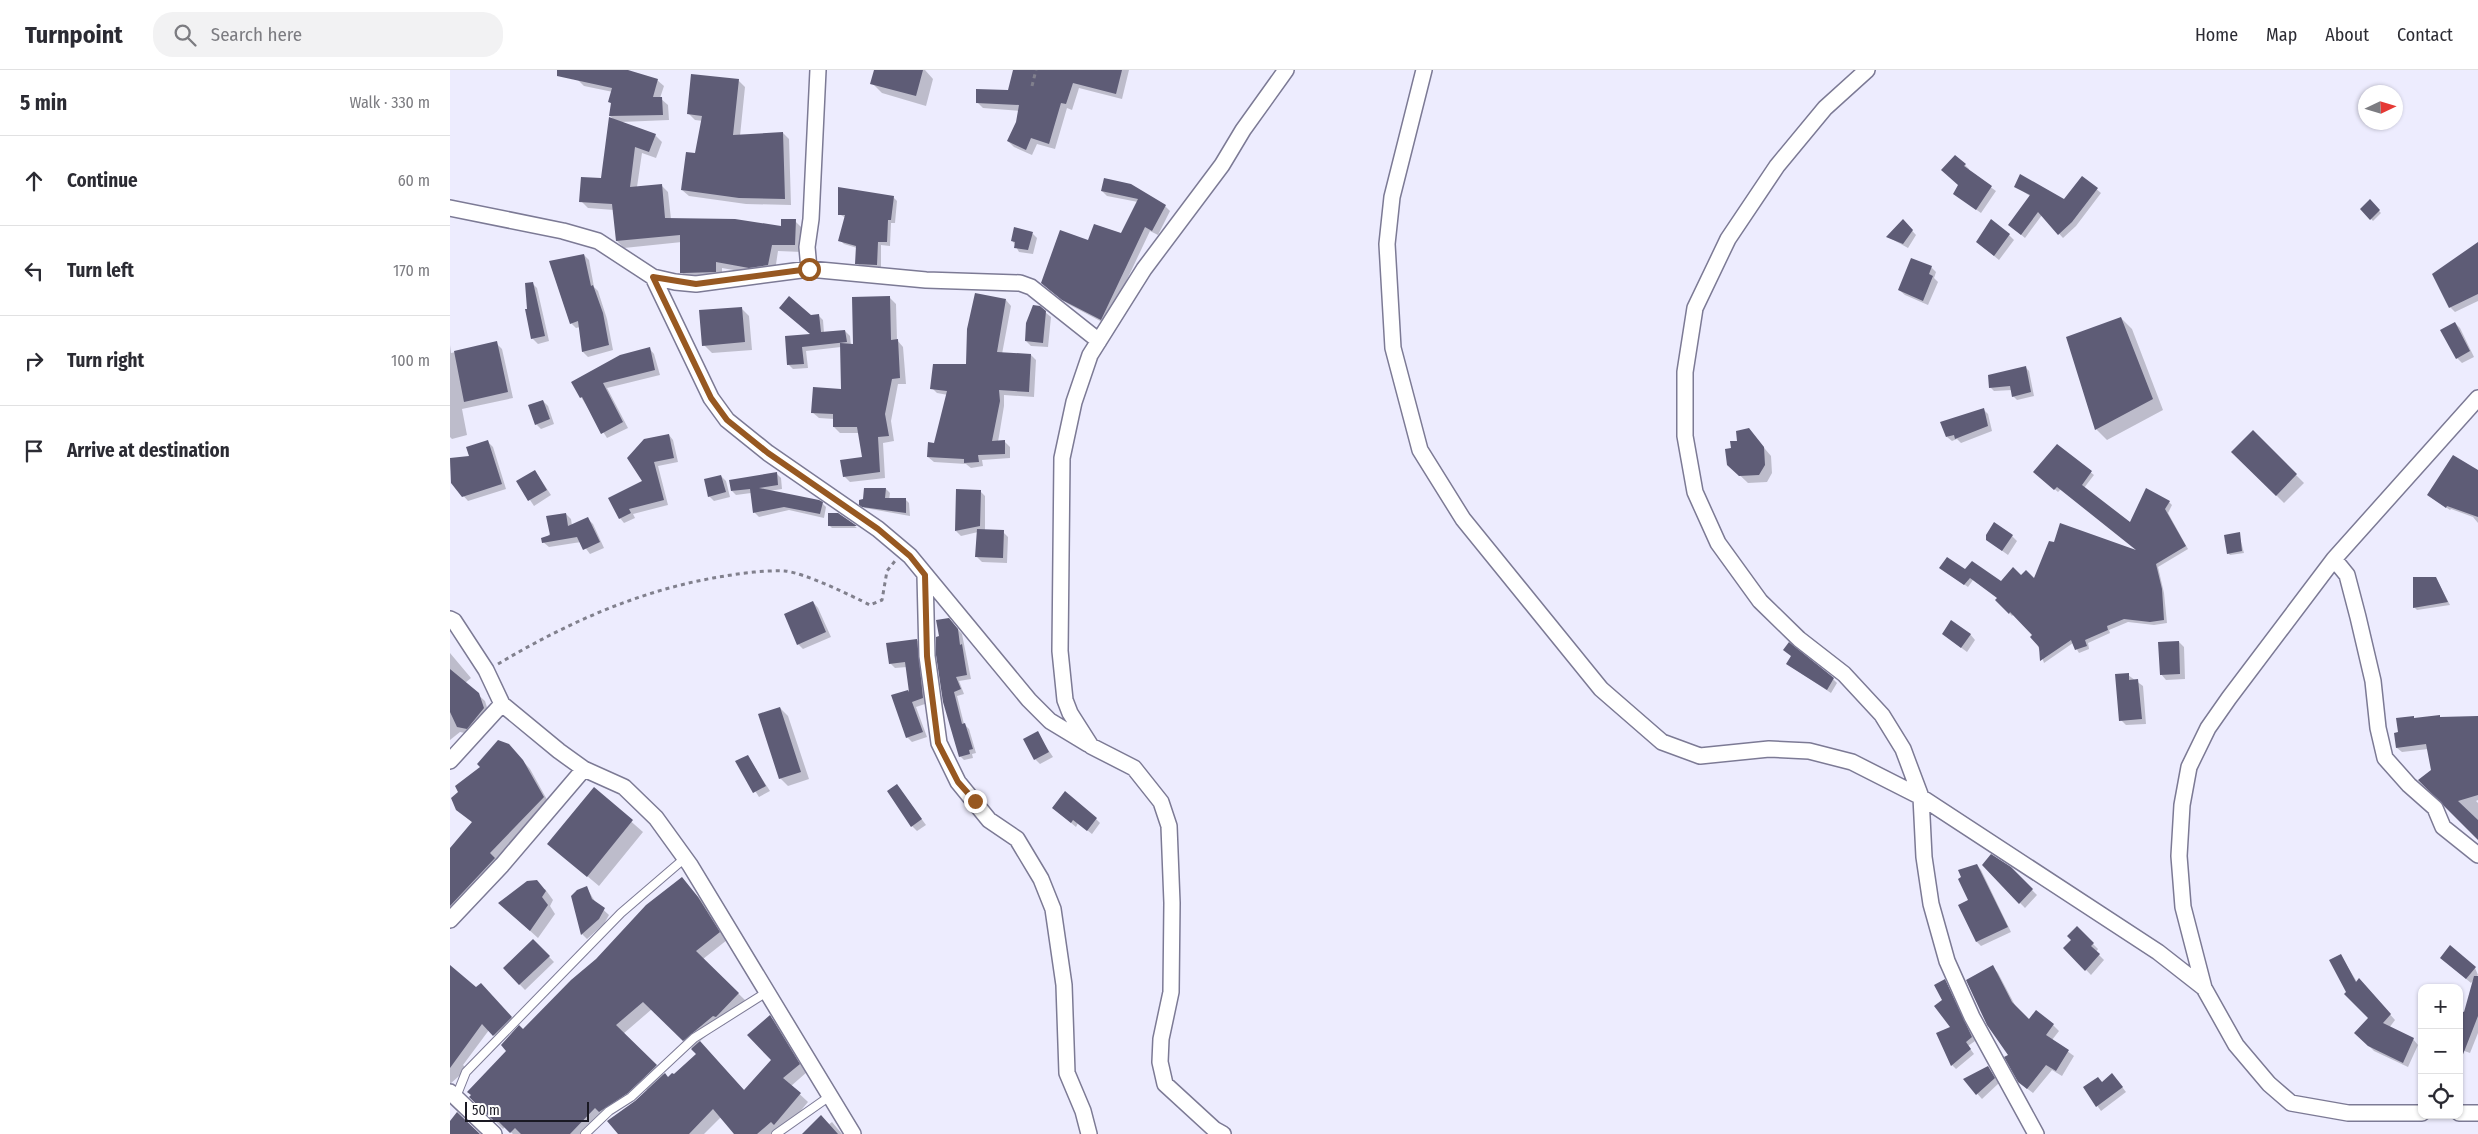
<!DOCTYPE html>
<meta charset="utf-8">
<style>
body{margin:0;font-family:"Fira Sans Condensed",sans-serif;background:#f2f2f3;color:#2b2b33}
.controls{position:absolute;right:15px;bottom:15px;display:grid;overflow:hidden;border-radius:10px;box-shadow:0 1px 4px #0004}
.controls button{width:45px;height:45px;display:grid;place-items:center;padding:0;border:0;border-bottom:1px solid #e1e1e2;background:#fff;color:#2b2b33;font:25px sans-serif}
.compass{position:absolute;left:1908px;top:15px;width:45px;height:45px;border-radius:50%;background:#fff;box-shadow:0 1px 4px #0004;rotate:86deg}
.scale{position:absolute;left:15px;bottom:12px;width:124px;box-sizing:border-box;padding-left:5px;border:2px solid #1a1923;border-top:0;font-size:14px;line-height:18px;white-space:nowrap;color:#1a1923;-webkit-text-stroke:4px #fff;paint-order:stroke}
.stop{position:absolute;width:15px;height:15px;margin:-11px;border:4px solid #975821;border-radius:50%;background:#fff}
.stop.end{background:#975821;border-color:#fff;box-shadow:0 1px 5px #0008}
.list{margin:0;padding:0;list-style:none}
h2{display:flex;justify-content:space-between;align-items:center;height:65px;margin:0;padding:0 20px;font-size:21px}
h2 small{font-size:16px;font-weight:400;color:#7c7c81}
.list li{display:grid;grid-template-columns:32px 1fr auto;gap:15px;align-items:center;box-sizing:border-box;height:90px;padding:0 20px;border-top:1px solid #e1e1e2}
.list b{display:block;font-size:19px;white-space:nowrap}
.list em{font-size:16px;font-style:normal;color:#7c7c81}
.icon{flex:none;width:28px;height:28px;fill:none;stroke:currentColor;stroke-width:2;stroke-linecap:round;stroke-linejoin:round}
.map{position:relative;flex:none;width:2028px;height:1064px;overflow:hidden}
header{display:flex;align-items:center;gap:30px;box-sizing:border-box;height:70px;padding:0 25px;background:#fff;border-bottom:1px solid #e1e1e2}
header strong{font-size:24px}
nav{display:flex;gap:28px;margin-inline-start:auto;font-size:18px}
.search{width:350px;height:45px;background:#f2f2f3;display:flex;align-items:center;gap:12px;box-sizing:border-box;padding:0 18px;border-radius:20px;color:#7c7c81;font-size:19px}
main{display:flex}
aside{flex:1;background:#fff}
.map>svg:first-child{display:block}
</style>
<header>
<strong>Turnpoint</strong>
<div class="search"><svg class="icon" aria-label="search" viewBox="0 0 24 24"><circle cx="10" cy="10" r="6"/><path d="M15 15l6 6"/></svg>Search here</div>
<nav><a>Home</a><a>Map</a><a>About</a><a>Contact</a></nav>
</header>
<main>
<aside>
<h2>5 min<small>Walk · 330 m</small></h2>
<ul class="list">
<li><svg class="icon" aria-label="ahead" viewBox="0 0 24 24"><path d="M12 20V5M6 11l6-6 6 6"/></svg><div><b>Continue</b></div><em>60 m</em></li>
<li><svg class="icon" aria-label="left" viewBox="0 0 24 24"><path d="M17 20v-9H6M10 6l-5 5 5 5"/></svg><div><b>Turn left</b></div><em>170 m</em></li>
<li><svg class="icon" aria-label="right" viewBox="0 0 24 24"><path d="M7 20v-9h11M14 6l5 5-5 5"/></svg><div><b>Turn right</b></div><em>100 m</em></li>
<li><svg class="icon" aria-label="arrive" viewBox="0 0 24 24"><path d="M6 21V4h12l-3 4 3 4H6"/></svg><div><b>Arrive at destination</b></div></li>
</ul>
</aside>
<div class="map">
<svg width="2028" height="1064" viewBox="0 0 2028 1064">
<rect width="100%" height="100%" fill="#edecfe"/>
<path fill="#0003" fill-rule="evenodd" d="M130,0H174L207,10L214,16L210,28L218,35L219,50L171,52L205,65L212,72L206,88L192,83L187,117L211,115L218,122L221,149L332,158L345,151L352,158V182L328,181L325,201L306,204L272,198V208L239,209L232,203V172L174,178L167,171L164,140L138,138L131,131L152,109L164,50L160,46L162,34L160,32L163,22L134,16L128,10Z
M425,0H475L483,9L476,36L432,23L422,13Z
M564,0H679L672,29L629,18L622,40L617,38L605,79L587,74L582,85L564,77L558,71L567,52L570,41L533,38L527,32L559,22Z
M288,10L295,17L290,66L333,63L339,69L341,135L296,134L239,126L232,120L246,85L253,51L245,50L238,43Z
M1515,95L1519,99L1518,101L1546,121L1531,143L1504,124L1510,115L1493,100Z
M1632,107L1651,123L1626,156L1613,168L1592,145L1575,168L1563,158L1580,126L1566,117L1614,131Z
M655,110L715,136L720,141L708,165L700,161L656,254L618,234L597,218L639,172L671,164L688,132L657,126L652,121Z
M443,127L447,131L445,153H441L440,176L431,175V198L411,197L407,193V178L394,174L390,170L396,148L389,144Z
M1920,131L1931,143L1923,151L1912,139Z
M1453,151L1466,165L1458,178L1438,167Z
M583,164L587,168L583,184L569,182L562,170Z
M1559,165L1564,170L1549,190L1533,177Z
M2028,174V231L2005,242L2000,237Z
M134,185L139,190L144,217L148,221L157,249L163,280L138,287L133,282L130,257L126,258L121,253Z
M1481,197L1486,202L1484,208L1488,212L1478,235L1455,225L1449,220Z
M82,213L87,218L99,271L88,274L82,268L78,240Z
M440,228L446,234L447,270L453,277L456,314H448L441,351L444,371L433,373L435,408L400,412L394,406L413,388L409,363H390L384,357V349L369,348L362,342L392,320L391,277L356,281L358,298L343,299L338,294L336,267L362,265L361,246L368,245L373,250L374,263L395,261L400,266L401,275H404Z
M556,230L561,236L552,284L581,285L586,290L584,327L554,325V336L548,372L554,371L560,377V388L532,390L533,396L521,398L516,394L484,392L478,387L485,374L498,325L487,323L482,318L517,296Z
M291,238L299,246L302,280L262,283L254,275Z
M595,242L601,247L598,277L581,276L576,271Z
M1671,248L1682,259L1713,340L1657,370L1646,359Z
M2005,253L2010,258L2024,287L2012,293L2007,288Z
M46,273L52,279L63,328L12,339L17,365L2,369L0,367V275L1,283Z
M199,278L204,284L210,305L157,318L178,358L157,368L131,327Z
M1575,297L1579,301L1584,326L1567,330L1563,326L1562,320L1544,321L1540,317Z
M93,331L98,336L104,354L91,359L86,354Z
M1533,339L1538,344L1542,361L1511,373L1507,369L1502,371L1497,367Z
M1299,360L1321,386L1322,403L1317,412L1298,413L1279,395L1282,379Z
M1803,362L1854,413L1834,433L1783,382Z
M219,365L223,370L228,392L208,396L218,435L183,444L185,448L174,453L170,448L194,412L179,388Z
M38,372L43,377L56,419L18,431L2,413L0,390L20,387Z
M1607,376L1644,405L1634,418L1680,454L1719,432L1722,435L1718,443L1738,479L1708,497L1714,523L1717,553L1704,555L1678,552L1659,560L1660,563L1638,573L1639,579L1629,583L1623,573L1594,593L1584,565L1564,544L1562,546L1547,530L1549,528L1523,510L1518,517L1494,501L1515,500L1551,513L1572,507L1585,510L1690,482L1611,419L1608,422L1588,405Z
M85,401L101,425L84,436L68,412Z
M327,404L331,408L332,419L319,421L372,433L376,437L374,448L339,440L309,447L305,443L301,423L286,425L282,421Z
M2028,404V453L2023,447L2001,439L2000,440L1982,428Z
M271,406L276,411L280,427L264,431L259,426Z
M436,419L440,423L439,430L455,429L459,433L460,446L415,438L410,434Z
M530,421L535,426V461L553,462L558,467L557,493L532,492L527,487L528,462L511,466L506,461Z
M116,444L121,449L122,456L138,449L143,454L154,478L140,484L131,472L99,477L93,472Z
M388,444L407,458H382L379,455Z
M1789,464L1794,483L1780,485L1778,483Z
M1562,466L1567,471L1558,485L1537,470Z
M1986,508L2000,535L1967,540L1964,537Z
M363,532L368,538L381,567L353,579L348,574Z
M503,554L512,564L521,609L509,611L514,624L507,626L514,654L519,659L526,683L522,684L523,688L514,690L510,686L498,646Z
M1493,564H1520L1525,570L1517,582Z
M467,570L472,576L478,633L466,637L477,667L462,672L457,667L460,624L457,597L445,598L440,593Z
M1729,572L1734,577L1735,609L1716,610L1711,604Z
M0,583L21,608L15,613L35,631L40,647L24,665L10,662L0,670Z
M1337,594L1383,609L1387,613L1381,623Z
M1678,605L1693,616L1696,654L1676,655L1671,650Z
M330,638L338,646L359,709L338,716L330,708Z
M1989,646L1991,648L2028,647V730L2026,731L2028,733V768L1982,701L1978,679L1952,682L1947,678L1965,649Z
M587,663L603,687L590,694L585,689Z
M66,683L80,699L100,735L0,851V779L23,753L7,739Z
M298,687L320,721L309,727L287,692Z
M447,716L476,755L467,761L462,756Z
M144,719L193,762L149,816L99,774Z
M603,738L646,749L650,753L642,764L628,753L626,757Z
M1527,795L1531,800L1561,862L1531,876L1527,872L1510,836L1520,830Z
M1533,795L1560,798L1587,825L1575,838Z
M232,808L256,836L277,870L253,889L296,931L274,955L272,953L249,972L295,1021L323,990L320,947L328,954L357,1002L341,1016L358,1032L333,1062L324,1064H286L271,1047L254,1064H170L186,1032L198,1021L187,1012L136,1064H63L55,1057L53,1059L29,1035L58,981L73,961ZM202,939L248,984L218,1009L173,964Z
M136,817L146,833L159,845L154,854L137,869L132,864L122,826Z
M95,819L103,830L100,836L105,844L88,868L58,841Z
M1627,858L1648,879L1646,882L1654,890L1641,905L1615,878L1623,870Z
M83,870L104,892L75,920L54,898Z
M1891,886L1907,912L1914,915L1945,950L1939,958L1963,969L1968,975L1958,997L1924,981L1906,963L1919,948L1897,922Z
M1997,893L2025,898L2028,905L2021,913Z
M0,896L26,919L38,922L68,955L51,972L39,960L13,995L17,999L0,1014Z
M1543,897L1548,903L1567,939L1579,951L1586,942L1603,955L1609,961L1602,970L1624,986L1612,1006L1602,1000L1583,1023L1575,1017L1559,986Z
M1495,911L1525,971L1518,976L1524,984L1506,999L1502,995V958L1494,930Z
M2028,925V963L2020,983L2009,979V942L2015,944Z
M1538,997L1549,1013L1532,1029L1515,1010Z
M1666,1009L1676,1022L1651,1041L1634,1017Z
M382,1052L392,1064H357L378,1055Z"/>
<path fill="#5e5c76" d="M107,0H178L208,9L203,27H212L213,45L159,46L161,33L158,32L162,18L107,6Z
M424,0H473L466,26L420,14Z
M563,0H672L666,24L623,13L616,34L611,33L599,74L581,68L576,80L557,71L566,52L569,35L526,33V19L558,20Z
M241,4L289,9L283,65L333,62L335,129L289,128L231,120L236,82L245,83L252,46L237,44Z
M159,47L206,64L199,82L185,77L180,117L212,114L215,148L285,149L331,156V149H346L345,175H322L318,195L299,198L266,192V202L234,203H230V165L166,171L162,134L129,132L131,107L151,108Z
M1505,85L1516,94L1514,96L1542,116L1526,140L1503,124L1508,115L1491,100Z
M1570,104L1614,129L1632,106L1648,118L1622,152L1608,165L1588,142L1571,165L1558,155L1580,125L1564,117Z
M654,108L681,114L716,135L702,161L695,157L651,250L612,230L591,213L610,160L638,170L644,154L671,163L688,129L651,121Z
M388,117L444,126L441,150H438L437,172H428L427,195L405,194L406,176L388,171L395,145H388Z
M1920,129L1930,140L1920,150L1910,139Z
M1453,149L1463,160L1453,174L1436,167Z
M1541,149L1560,164L1544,186L1526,172Z
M564,157L583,162L578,180L564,178L565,172L561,171Z
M2028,172V224L1999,238L1982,204Z
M134,184L141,216L143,215L153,243L159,275L132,282L128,251L120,254L99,191Z
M1461,188L1482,196L1479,204L1483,206L1473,231L1448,220Z
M83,212L95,266L81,269L75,239H77L75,213Z
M525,223L556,229L547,282L581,284L579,322L549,320L550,331L542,371L555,370V384L528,385L529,392L514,393V389L477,387L478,372L484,373L497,321L480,319L483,294H516L517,259Z
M339,226L361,245L369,244L371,262L395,260L397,272L352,277L354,294L337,295L335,266L360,264L329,238Z
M440,226L441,270L448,269L450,308L442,309L435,344L439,366L428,367L430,402L393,407L390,390L412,387L407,357H383V344L361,343L363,317L391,319L390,273L403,274L402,227Z
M583,235L590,236L596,241L593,273L575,271L576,253Z
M292,237L295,272L252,276L249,240Z
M1671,247L1703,329L1645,360L1616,267Z
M2005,252L2020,281L2006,289L1990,260Z
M47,271L58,322L14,332L4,281Z
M200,277L205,300L153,313L173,352L151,364L132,327L130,328L121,312L170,285Z
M1576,296L1581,322L1562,327L1560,316L1539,318L1538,305Z
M93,330L100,349L85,355L78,335Z
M1534,338L1538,356L1505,369L1504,365L1496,367L1490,352Z
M1299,358L1314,377L1315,395L1309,405L1289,406L1277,395L1275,379L1281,378L1280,371H1287L1286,361Z
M1803,360L1847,404L1826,426L1781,382Z
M219,364L224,388L204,392L214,430L179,439L181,443L169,449L158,428L192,411L177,388L194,369Z
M38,370L52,414L12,427L1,413L0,388L19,386L16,377Z
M1607,374L1642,401L1632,415L1680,452L1696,418L1720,431L1715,439L1736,476L1706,494L1712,519L1714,550L1700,552L1674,549L1657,556L1658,560L1635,570L1637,576L1625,580L1621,570L1590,591L1589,577L1580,567L1582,565L1560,542L1559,544L1545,530L1547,528L1520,508L1514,515L1489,498L1497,487L1515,499L1522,491L1551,511L1563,497L1571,505L1576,500L1584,508L1599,471L1604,472L1610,453L1686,480L1607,417L1604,420L1583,402Z
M2003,385L2028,400V447L1997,436L1996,438L1977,425Z
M85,400L97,420L78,431L66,411Z
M327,402L328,415L309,418L369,430L373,432L370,444L334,437L303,443L300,419L281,421L279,410Z
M271,405L276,422L258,427L254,409Z
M414,418H436L435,428H456V443L412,437L409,435V430L413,429Z
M506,419L531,420L530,456L505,461Z
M116,443L118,456L138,447L150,472L133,480L127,467L92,473L91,468L100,465L96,446Z
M378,443H388L407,456H378Z
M1544,452L1563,465L1552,481L1536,470V465Z
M527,459L554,460L553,488L525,487Z
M1790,462L1792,481L1777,484L1774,465Z
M1963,507H1986L1998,532L1963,538Z
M363,531L376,562L347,575L334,544Z
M499,548L508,559L510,575L512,574L517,605L506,607L511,619L504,622L512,654L515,653L523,679L519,680L520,684L509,687L493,632L486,585V567L489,566L486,550Z
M1501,550L1521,564L1511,578L1492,564Z
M467,569L473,628L462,632L473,662L456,668L441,625L458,620L459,622L455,592L439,594L436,573Z
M1729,571L1730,604L1710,605L1708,572Z
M1339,572L1384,608L1377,620L1336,594L1341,586L1333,580Z
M0,599L29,623L34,638L17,659L7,657L0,642Z
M1679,603V610L1688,609L1692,649L1669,651L1665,604Z
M330,637L351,702L329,709L308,644Z
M1990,645V647L2028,646V725L2008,731L2028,750V770L1968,710L1981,700L1976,674L1946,678L1944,663L1948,662L1946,648L1964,646V648Z
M588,661L599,682L584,690L573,669Z
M48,670L59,674L73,690L94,727L40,783L45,788L0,836V778L22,752L6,740L1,728L8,722L5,716L30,697L27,694Z
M298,685L316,716L303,723L285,691Z
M447,714L472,749L461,757L437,721Z
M144,717L183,750L137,807L97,774Z
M615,721L647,748L637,761L623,750L621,753L602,738Z
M1541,784L1561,797L1583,819L1569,834L1532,795Z
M1527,794L1558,857L1526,872L1508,835L1518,830L1508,809L1511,807L1508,800Z
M232,807L248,827L270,862L246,881L289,923L266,947L263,946L233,971L193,932L166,955L207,995L178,1023L149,1042L145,1038L120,1064H71L65,1058L60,1063L47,1050L45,1052L19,1027L21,1025L17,1022L56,981L51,975L69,955L73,959L121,910L146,889L196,835Z
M87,810L96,821L92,827L98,835L80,861L48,833L77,811Z
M137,816L142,829L155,838L149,849L131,865L121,826L127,820Z
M1627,856L1644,873L1641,876L1650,884L1635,901L1613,878L1621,870L1617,866Z
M83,869L100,886L69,915L53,898Z
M2000,875L2026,897L2016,909L1990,888Z
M1891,884L1906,912L1909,908L1941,944L1933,953L1964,968L1953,993L1918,976L1904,963L1918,948L1894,924L1896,922L1879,890Z
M0,895L26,917L31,913L62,947L43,966L32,954L0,998Z
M1543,895L1562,932L1579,949L1586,940L1604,954L1596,965L1619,980L1606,1001L1596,995L1577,1019L1568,1012L1554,987L1558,985L1537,955L1516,910Z
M2024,906H2028V946L2010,992L2009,940L2014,942Z
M1495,909L1522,967L1516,972L1521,979L1501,996L1486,963L1500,957L1484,936L1492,930L1484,915Z
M320,945L350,994L333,1008L351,1023L324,1055L321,1052L307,1064H284L263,1039L239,1064H168L157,1051L185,1031L215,1003L218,1007L222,1003L224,1004L246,984L241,979L250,971L294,1020L321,990L297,965Z
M1538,996L1545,1008L1526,1025L1513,1009Z
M1662,1003L1673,1017L1646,1037L1633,1017L1648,1007L1652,1012Z
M7,1042L30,1064H0V1051Z
M371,1045L388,1064H352Z"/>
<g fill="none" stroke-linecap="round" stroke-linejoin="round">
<g stroke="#7c7a95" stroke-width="10">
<path id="service" d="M6,1027L16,1002L171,843L235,788
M135,1064L159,1041L181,1027L244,968L317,922
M326,1064L380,1026"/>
</g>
<g stroke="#7c7a95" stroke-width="18">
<path id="minor" d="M974,0L942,127L937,174L943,278L970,380L1013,449L1151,619L1212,672L1250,686L1319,679L1359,681L1402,692L1471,727L1708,882L1754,918L1786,975L1819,1014L1841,1033L1898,1043H1972
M1417,0L1375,38L1327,96L1278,169L1245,238L1235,302V366L1245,422L1268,473L1310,531L1349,569L1394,604L1432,645L1453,679L1471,727L1474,787L1481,834L1497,891L1522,947L1586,1064
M0,138L113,161L148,171L203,207L225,212L246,214L359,199L357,177L361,149L368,0
M359,199L476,210L570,213L581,217L649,271
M203,207L261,328L277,350L318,383L428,459L460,486L579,630L600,651L638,674
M1884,489L1897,505L1908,547L1923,611L1928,658L1935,688L1959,715L1985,738L1993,757L2028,785
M475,505L477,586L489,673L508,712L539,750L567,769L591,809L603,839L614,915L617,1003L633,1041L639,1064
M0,549L4,551L36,600L52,634L109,681L134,699L174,717L206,748L240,795L403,1064
M0,691L52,634
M0,850L52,795L134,699
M1754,918L1733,837L1729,786L1732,735L1739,697L1758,658L1779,628L1884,489L2028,328
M0,1022L44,1064
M2009,1043H2028
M773,1064L764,1059L715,1014L710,992L711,969L721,922L722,833L719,756L711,732L684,698L641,676L620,643L615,630L610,581L612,388L624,332L640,285L694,199L772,95L793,60L836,0"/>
</g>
<path stroke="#81808d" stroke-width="3" stroke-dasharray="4 4" stroke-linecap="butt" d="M582,16L586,0
M48,594C115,554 186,522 263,508C286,504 311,500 335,501C355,503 400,525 420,535L432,530L437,501L445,491"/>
<use href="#service" stroke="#fff" stroke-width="8"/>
<use href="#minor" stroke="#fff" stroke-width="15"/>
</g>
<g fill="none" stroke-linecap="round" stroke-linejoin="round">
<path stroke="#975821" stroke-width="6" d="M359,199L246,214L203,207L261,328L277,350L318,383L428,459L460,486L475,505L477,586L488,673L508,712L525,731"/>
</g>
</svg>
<div class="controls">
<button>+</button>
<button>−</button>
<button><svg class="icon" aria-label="locate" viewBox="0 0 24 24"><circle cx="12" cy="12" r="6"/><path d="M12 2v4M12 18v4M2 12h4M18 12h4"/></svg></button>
</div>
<svg class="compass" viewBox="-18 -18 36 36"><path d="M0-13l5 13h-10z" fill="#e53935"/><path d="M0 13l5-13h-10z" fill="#7c7c81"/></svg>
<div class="scale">50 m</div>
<div class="stop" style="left:359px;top:199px"></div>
<div class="stop end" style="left:525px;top:731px"></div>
</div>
</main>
